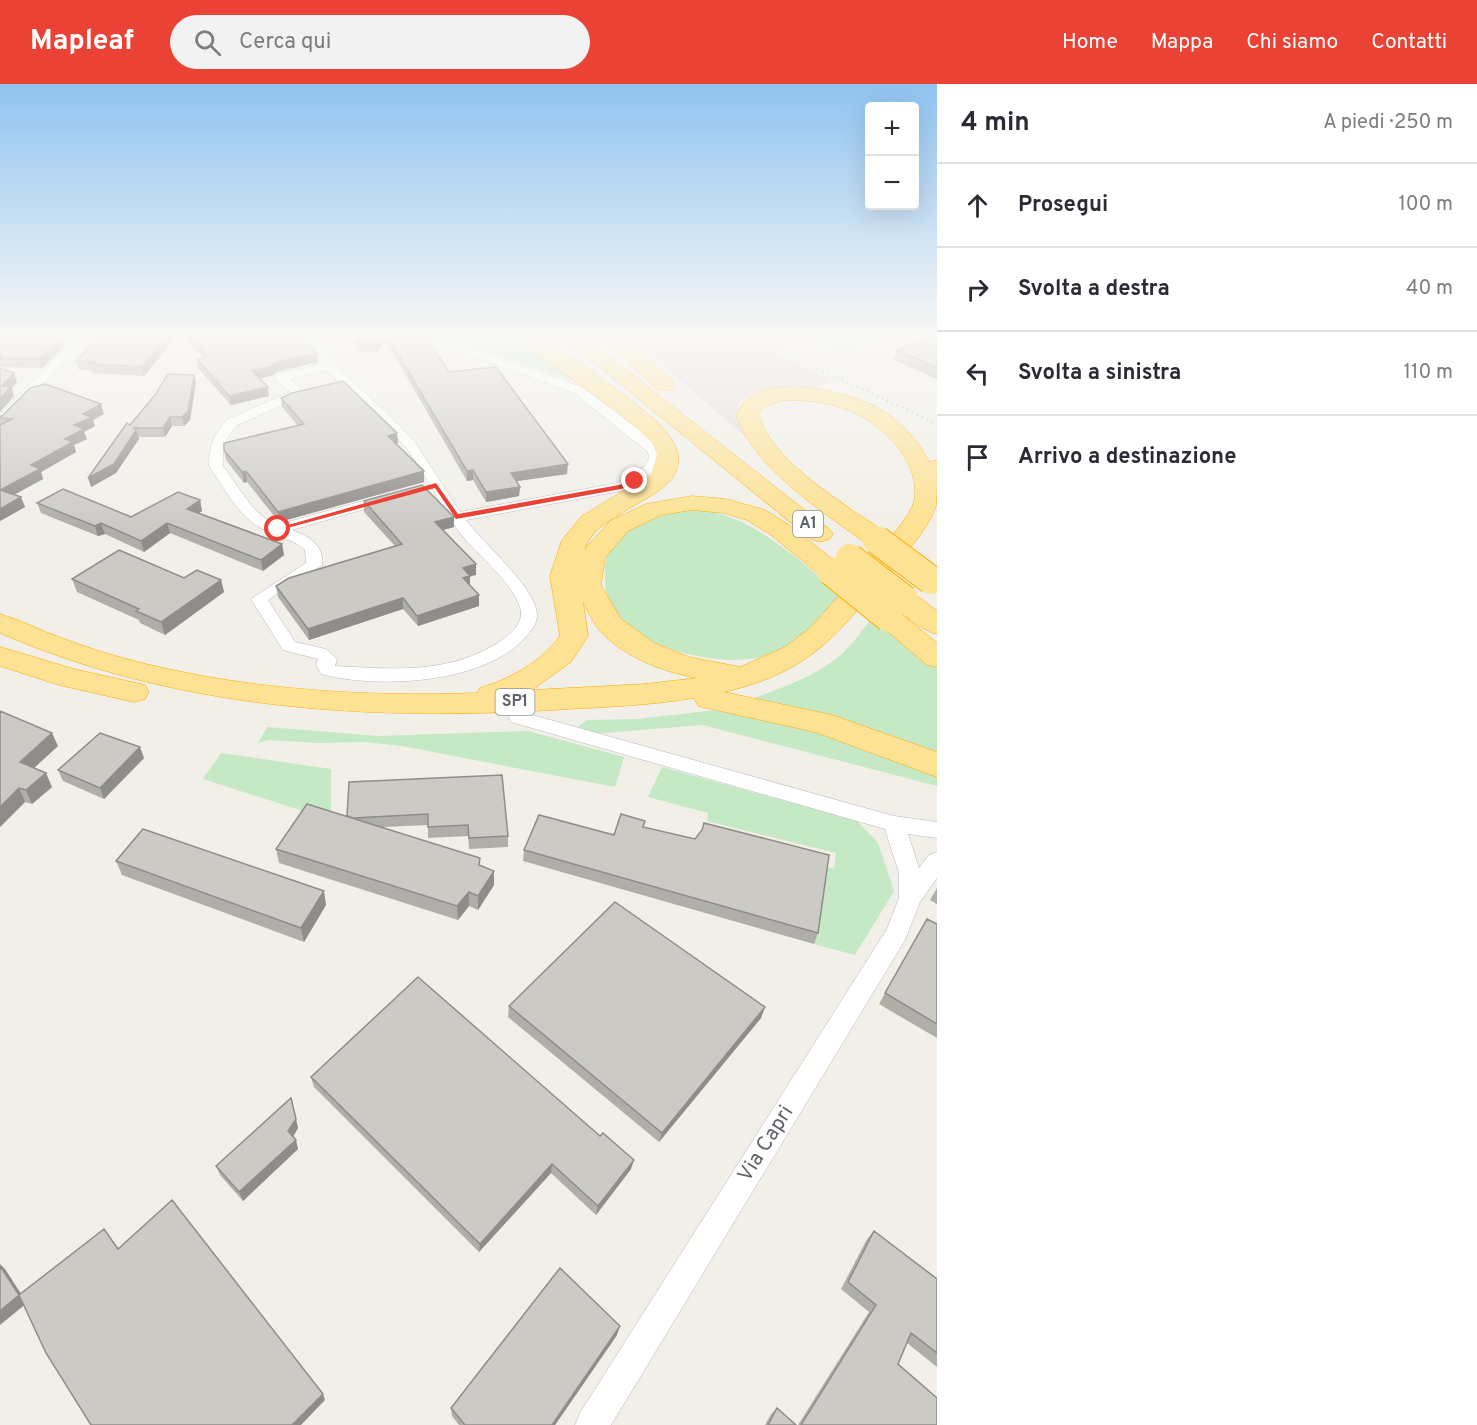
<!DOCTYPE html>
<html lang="it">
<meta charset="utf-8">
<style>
body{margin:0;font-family:Overpass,sans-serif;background:#f2f2f3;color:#2b2b33}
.controls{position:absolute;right:18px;top:18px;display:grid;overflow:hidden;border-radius:6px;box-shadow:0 6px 24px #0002}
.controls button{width:54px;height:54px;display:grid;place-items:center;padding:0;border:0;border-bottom:2px solid #e1e1e2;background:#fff;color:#2b2b33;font:30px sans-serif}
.stop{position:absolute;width:18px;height:18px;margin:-14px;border:4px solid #ea4335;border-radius:50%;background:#fff}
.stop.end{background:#ea4335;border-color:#fff;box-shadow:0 2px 6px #0008}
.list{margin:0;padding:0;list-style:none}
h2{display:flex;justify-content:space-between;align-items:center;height:78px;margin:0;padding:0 24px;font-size:26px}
h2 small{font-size:20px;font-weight:400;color:#7c7c81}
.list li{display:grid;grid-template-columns:39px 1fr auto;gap:18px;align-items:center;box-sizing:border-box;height:84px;padding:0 24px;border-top:2px solid #e1e1e2}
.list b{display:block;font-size:22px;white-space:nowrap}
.list em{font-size:20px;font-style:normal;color:#7c7c81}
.icon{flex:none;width:33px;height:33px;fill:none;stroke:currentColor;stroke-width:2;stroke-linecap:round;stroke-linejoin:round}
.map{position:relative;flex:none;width:937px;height:1341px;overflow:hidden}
header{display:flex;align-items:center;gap:36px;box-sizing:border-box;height:84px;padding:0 30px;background:#ea4335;color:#fff}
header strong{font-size:28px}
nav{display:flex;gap:33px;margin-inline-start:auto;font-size:21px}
.search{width:420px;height:54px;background:#f2f2f3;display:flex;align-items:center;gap:15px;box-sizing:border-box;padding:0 21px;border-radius:33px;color:#7c7c81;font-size:22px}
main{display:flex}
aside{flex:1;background:#fff}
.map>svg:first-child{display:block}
</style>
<header>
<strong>Mapleaf</strong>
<div class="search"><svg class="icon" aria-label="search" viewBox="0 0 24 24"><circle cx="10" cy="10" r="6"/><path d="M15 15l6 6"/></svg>Cerca qui</div>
<nav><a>Home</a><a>Mappa</a><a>Chi siamo</a><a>Contatti</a></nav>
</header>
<main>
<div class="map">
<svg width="937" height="1341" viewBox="0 0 937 1341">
<rect width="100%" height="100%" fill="#f1efe8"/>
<path fill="#e0deda" d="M630,253H748L830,297L815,305L798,302L756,308L745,313L739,317L737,328L746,353Z"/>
<path fill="#c5e8c5" d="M481,253H516L588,302L464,259Z
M819,253H886L842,268Z
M702,426C758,434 800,479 844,513C824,532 802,556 777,568C735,588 644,568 616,530C607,518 605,507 605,492C602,440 662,428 702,426Z
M873,532L937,583V677L746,617C776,606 806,596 832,578C849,566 861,548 873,532Z
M717,626L823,646L937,688V702L703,641L591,650L580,646L579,642L587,636L637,635Z
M267,643L378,652L528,647L624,673L615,703L402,662L365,658L318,659L268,656L258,659Z
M221,669L331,685V736L203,695Z
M662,683L857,737L878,759L894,807L855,871L814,860L824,782L834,785L836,769L707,737L708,729L648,713Z"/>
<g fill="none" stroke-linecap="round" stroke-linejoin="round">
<g stroke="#b5b8bc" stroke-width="1">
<path id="street" d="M77,253H89L4,340L0,341V330Z
M293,253H305L336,279V283L386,328L415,358L460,428L617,399L643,384L649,375L648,368L574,309L434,258V254H442L582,303L655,358L661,368L660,381L646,395L626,406L466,436C482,458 536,504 537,530C538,540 529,550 522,557C479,600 376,605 321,590L316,581L318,575L283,566L251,515L306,479L305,466C292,454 274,452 259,443C238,431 223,402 209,382C209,363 214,348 228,335L290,308L276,296V290L323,280ZM326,286C353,312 383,336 407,365C427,392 441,423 460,449C476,470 517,501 521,528C522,540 511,550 502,556C451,591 393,585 335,582L337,575L326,565L295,558L268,516L322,481C324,460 309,453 292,446L393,417L395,414L388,410L277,441C252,431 239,402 223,382C222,365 225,352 238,341L302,312V306L289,295Z
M518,627L894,732L937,738V754L908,750L919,784L929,771L937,768V794L920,818L905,856L611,1341H575L580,1329L887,845L899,814V789L885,745L511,638L509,633L511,628Z"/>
</g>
<g stroke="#f9ab00" stroke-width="1">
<path id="highway" d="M513,253C520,253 529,252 536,253C551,257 602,295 617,306C642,326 700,361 670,397C660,409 633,421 620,430C605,439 590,448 585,465L610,437L646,420L692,412L726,415L765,426L789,441L840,481L844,487L840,493L831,495L822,493L771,451L747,436L724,429L692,426L661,431L628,447L605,474L601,501L621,535L654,559L689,573L740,583L785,563L810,544L884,462L877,464L868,461C823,427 754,386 736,330C740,325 743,319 747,315C774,292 848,307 876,323C898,335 918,355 929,378L937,376C937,390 937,409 936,422C928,445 907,468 891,486C837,551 811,588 724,608L832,631L937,668V693L815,648L698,622L694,614C647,622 600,623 553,626C365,637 175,625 0,549V530C21,536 39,546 59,553C88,564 117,573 146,580C253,606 367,613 477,609L480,604C510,595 541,578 560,552L550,492L562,456L582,432L651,390L657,371L652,359L619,328ZM784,316C806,316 827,318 848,326C880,338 918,374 915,412C914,427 898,444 889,455C881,443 865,435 853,427C818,401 772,373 758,330L762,324ZM583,518C588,527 593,539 600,547C624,573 663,588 697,594L645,600L532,606L571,578L588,552Z
M563,253H584L829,445L833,450L829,455L820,458L811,455Z
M602,253H623L673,298L676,302L673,306H659Z
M905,508L915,510L937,527V550C921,546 901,530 891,516L895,510Z
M889,525L899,528L937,559V583L927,581L879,540L875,534L879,528Z
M0,563L74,585L145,601L149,608L145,615L134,618L59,601L0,582Z"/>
</g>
<use href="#street" fill="#fff" fill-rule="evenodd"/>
<use href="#highway" fill="#fde293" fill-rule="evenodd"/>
<path stroke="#b6b7b8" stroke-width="3" stroke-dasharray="1 4.5" stroke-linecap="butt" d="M759,253L815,283L937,340"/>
<g stroke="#f9ab00" stroke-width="30" stroke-linecap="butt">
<path id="highway-bridge" d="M877,456L931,496
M850,474L905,516
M831,487L889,534"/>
</g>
<use href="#highway-bridge" stroke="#fde293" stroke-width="28"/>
</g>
<path fill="#afaea9" d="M0,253H68L63,259L64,263L42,284L0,283Z
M99,253H176L144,292L93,289L92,286H79L76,277Z
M187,253H299L317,269L318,278L276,288L274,291L260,294L269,312L231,321L198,284L197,275L203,273L188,258Z
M361,253H431L428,257L449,288L567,390L517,397L520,403L519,412L486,418L473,396L467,397L386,257L376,269L357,267L356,258Z
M937,253V295L894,276L897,266Z
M196,299L190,336L184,342H172L165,353H138L139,355L116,389L91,403L130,341Z
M281,314L397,349L398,359L396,360L424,398L279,438L247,398L244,399L226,376L224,366L298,342L282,323Z
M104,330L93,336L95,342L84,348L87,355L74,361L76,368L41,388L43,395L14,411L25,423L0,437V334Z
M200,416L202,427L199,429L282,460L284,471L263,487L170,449L144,468L105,450L98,452L41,429L37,419L131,433Z
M364,417L454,443L443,446L476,491L470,492V502L479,511V522L418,542L403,525L309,556L278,513L276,502L395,462L364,428Z
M184,494L221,496L224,508L165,551L140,539L139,536L77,508L72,495Z
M0,627L58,662L34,684L52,703L32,720L25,718L0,743Z
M144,674L104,715L63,697L58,686Z
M349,698L508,752V763L469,765L468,752L428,754V741L383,743L494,801L478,826L469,822L458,836L279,779L276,765L347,732Z
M643,743L818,849L814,860L523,777L524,766L614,751Z
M116,777L326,821L304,858L122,791Z
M937,804V820L930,816Z
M927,835L937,840V954L879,920Z
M509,922L761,934L659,1058L508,933Z
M311,993L600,1052L631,1085L596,1131L551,1089L479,1168L314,1003Z
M291,1014L298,1044L293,1053L298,1065L243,1117L220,1091L216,1082Z
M874,1147L937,1195V1283L907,1259L898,1280L937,1341H798L869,1228L841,1205L867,1155Z
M617,1251L555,1341H459L452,1332L451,1324Z
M777,1324L796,1341H765L771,1330Z"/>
<path fill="#8f8d8a" d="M57,253H68L63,259L64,263L42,284L39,275Z
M167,253H176L144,292L142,283Z
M381,253H386V257L376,269L375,260Z
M317,269L318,278L276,288L274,291L254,296L252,287L274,279Z
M14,289L17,298L12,304L14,312L0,328V314L2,302Z
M194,291L196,299L190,336L184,342L182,333Z
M268,303L269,312L231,321L229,312Z
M101,320L104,330L93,336L95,342L84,348L87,355L74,361L76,368L41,388L43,395L4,416L0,406L65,355L83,330Z
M170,333L172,342L165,353L163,344Z
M136,346L139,355L116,389L91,403L88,394Z
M397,349L398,359L388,362V352Z
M568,380L567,390L510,398L511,389Z
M473,386V396L467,397V387Z
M246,387L247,398L244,399L242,388Z
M424,387V398L279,438L278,428Z
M520,403L519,412L486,418V408Z
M21,413L25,423L0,437V425Z
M200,416L202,427L190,435L187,425Z
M454,433V443L435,448V438Z
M101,439L105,450L98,452L95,442Z
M167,439L170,449L144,468L141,457Z
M282,460L284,471L263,487L261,476Z
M476,480V491L470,492V503L463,505V484Z
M221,496L224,508L165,551L161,538Z
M479,511V522L418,542L417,532Z
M403,514V525L309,556L308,545Z
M52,649L58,662L26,691L20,678Z
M140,663L144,674L104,715L100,704Z
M46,689L52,703L32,720L26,706Z
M19,704L25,718L0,743V723Z
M494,787V801L478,826V812Z
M324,807L326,821L304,858L301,844Z
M469,808V822L458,836L457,822Z
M765,923L761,934L659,1058L662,1049Z
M291,1014L298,1044L291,1056L288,1047Z
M296,1056L298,1065L243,1117L239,1108Z
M634,1076L631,1085L596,1131L598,1122Z
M552,1080L551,1089L479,1168L480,1160Z
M0,1180L5,1185L27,1219L0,1241Z
M620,1242L617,1251L555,1341H552Z
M323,1310L325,1316L301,1341H292Z"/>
<path fill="#cccac5" stroke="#8f8d8a" stroke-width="1.5" d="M0,253H57L61,254L39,275L0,274Z
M99,253H167L142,283L90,280L97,278L76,277Z
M190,253H299L317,269L274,279L272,282L252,287L268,303L229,312L197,275L208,272Z
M361,253H381L375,260L356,258Z
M388,253H426L449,288L496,283L568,380L511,389L520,403L486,408L473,386L467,387Z
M937,253V284L897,266Z
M0,284L14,289L2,302L11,303L0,314Z
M168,290L194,291L188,327L182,333H170L163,344H134L136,346L114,380L88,394L127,339L130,341L155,311Z
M343,297L397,349L388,352L424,387L278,428L246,387L242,388L224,366V359L304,340L281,314L292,309Z
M45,300L101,320L83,330L92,333L74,341L84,345L65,355L73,358L31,381L40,385L0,406L21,413L0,425V341L12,335L0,334V332H2L30,304Z
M422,401L454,433L435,438L476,480L463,484L470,492L463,494L479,511L417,532L403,514L308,545L276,502L289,494L402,460L364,417Z
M63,405L131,433L178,408L200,416L187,425L282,460L261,476L167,439L141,457L101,439L95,442L37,419Z
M119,466L184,494L197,486L221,496L161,538L136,527L139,525L72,495Z
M0,627L52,649L20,678L46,689L26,706L19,704L0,723Z
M100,649L140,663L100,704L58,686Z
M502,691L508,752L469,754L468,741L428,743V730L353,734L347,732L349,698Z
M307,720L480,774L479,781L494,787L478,812L469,808L457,822L276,765Z
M621,730L645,737L643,743L695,755L702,746L704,739L829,771L818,849L524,766L539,731L614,751Z
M143,745L324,807L301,844L116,777Z
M615,818L765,923L662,1049L509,922Z
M927,835L937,840V940L885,909Z
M418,893L600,1052L603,1049L634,1076L598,1122L552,1080L480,1160L311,993Z
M291,1014L296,1035L288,1047L296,1056L239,1108L216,1082Z
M172,1116L323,1310L292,1341H91L46,1269L19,1211L104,1145L118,1165Z
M874,1147L937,1195V1269L911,1249L898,1280L937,1314V1341H801L876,1221L848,1198Z
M0,1182L19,1211L0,1227Z
M560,1184L620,1242L552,1341H465L451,1324Z
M777,1324L796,1341H768Z"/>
<linearGradient id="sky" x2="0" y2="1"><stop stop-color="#8fc3f1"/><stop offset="0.57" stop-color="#f9f8f5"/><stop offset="1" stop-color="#f9f8f5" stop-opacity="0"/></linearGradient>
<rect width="937" height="441" fill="url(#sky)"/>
<path fill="#ea4335" d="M635,395L638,399L621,405L456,435L435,404L280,446L274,445L436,399L458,430L619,401Z"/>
<g text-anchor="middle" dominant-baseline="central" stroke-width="4.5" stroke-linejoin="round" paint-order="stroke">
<g fill="#fff" stroke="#8f9295" stroke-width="1.5">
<rect x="793" y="427" width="30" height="26" rx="4.5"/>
<rect x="495.5" y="605" width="39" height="26" rx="4.5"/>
</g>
<g font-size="16" font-weight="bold" fill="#5f6368">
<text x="808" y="440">A1</text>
<text x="515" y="618">SP1</text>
</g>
<g font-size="21" fill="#5f6368" stroke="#fff">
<text transform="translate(766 1060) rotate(-58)">Via Capri</text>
</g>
</g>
</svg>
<div class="controls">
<button>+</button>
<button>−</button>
</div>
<div class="stop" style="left:278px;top:445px"></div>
<div class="stop end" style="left:635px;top:397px"></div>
</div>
<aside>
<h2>4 min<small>A piedi · 250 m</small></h2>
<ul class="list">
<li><svg class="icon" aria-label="ahead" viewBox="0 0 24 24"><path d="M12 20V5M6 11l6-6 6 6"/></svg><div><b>Prosegui</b></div><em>100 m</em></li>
<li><svg class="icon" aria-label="right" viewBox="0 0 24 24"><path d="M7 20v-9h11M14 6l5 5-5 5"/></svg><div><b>Svolta a destra</b></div><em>40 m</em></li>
<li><svg class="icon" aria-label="left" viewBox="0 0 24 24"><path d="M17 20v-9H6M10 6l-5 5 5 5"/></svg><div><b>Svolta a sinistra</b></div><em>110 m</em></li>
<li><svg class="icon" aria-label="arrive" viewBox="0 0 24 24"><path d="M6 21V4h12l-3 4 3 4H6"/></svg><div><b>Arrivo a destinazione</b></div></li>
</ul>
</aside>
</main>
